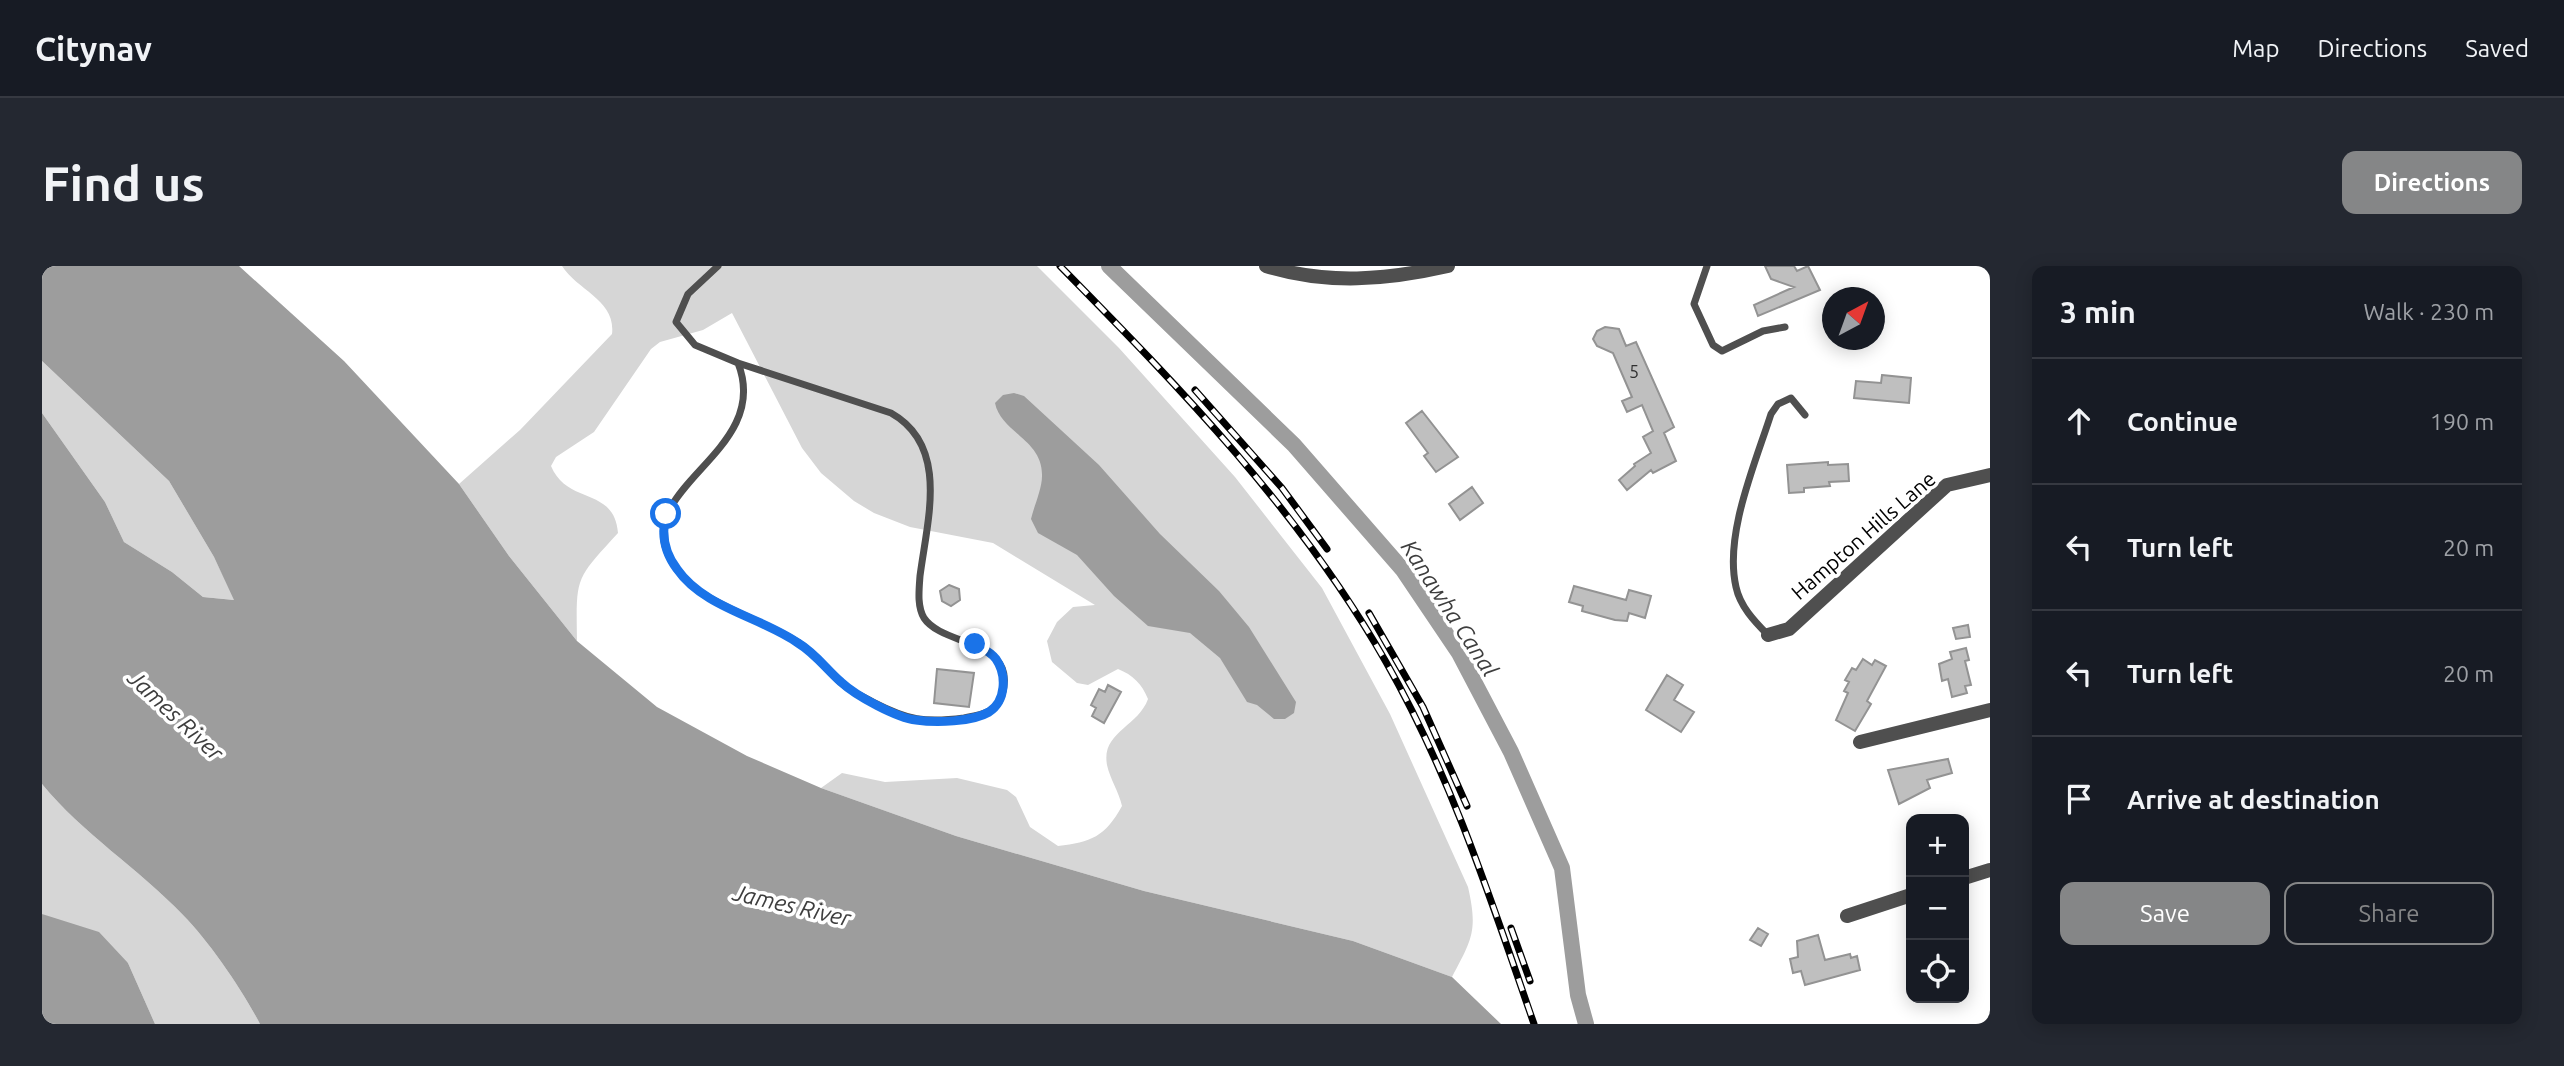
<!DOCTYPE html>
<meta charset="utf-8">
<style>
body{margin:0;font-family:Ubuntu,sans-serif;background:#242831;color:#f1f3f6}
.controls{position:absolute;right:21px;bottom:21px;display:grid;overflow:hidden;border-radius:14px;box-shadow:0 4px 18px #0003}
.controls button{width:63px;height:63px;display:grid;place-items:center;padding:0;border:0;border-bottom:2px solid #363941;background:#171b24;color:#f1f3f6;font:35px sans-serif}
.compass{position:absolute;left:1780px;top:21px;width:63px;height:63px;border-radius:50%;background:#171b24;box-shadow:0 4px 18px #0003;rotate:41deg}
.stop{position:absolute;width:21px;height:21px;margin:-16px;border:5px solid #1a73e8;border-radius:50%;background:#fff}
.stop.end{background:#1a73e8;border-color:#fff;box-shadow:0 2px 7px #0008}
.list{margin:0;padding:0;list-style:none}
h2{display:flex;justify-content:space-between;align-items:center;height:91px;margin:0;padding:0 28px;font-size:30px}
h2 small{font-size:23px;font-weight:400;color:#9ea1a6}
.list li{display:grid;grid-template-columns:46px 1fr auto;gap:21px;align-items:center;box-sizing:border-box;height:126px;padding:0 28px;border-top:2px solid #363941}
.list b{display:block;font-size:26px;white-space:nowrap}
.list em{font-size:23px;font-style:normal;color:#9ea1a6}
.actions{display:flex;gap:14px;padding:21px 28px}
.actions a{flex:1;padding:16px 0;border:2px solid #858687;border-radius:14px;text-align:center;font-size:24px;color:#858687}
.actions .main{background:#858687;color:#fff}
.icon{flex:none;width:38px;height:38px;fill:none;stroke:currentColor;stroke-width:2;stroke-linecap:round;stroke-linejoin:round}
.map{position:relative;flex:none;width:1948px;height:758px;overflow:hidden;border-radius:14px}
header{display:flex;align-items:center;gap:42px;box-sizing:border-box;height:98px;padding:0 35px;background:#171b24;border-bottom:2px solid #363941}
header strong{font-size:33px}
nav{display:flex;gap:38px;margin-inline-start:auto;font-size:24px}
.intro{display:flex;align-items:center;justify-content:space-between;box-sizing:border-box;height:168px;padding:0 42px}
h1{margin:0;font-size:49px}
.button{padding:18px 32px;border-radius:14px;background:#858687;color:#fff;font-size:24px;font-weight:700}
main{display:flex;gap:42px;padding:0 42px}
aside{flex:1;background:#171b24;border-radius:14px;box-shadow:0 4px 18px #0003}
.map>svg:first-child{display:block}
</style>
<header>
<strong>Citynav</strong>
<nav><a>Map</a><a>Directions</a><a>Saved</a></nav>
</header>
<div class="intro"><h1>Find us</h1><a class="button">Directions</a></div>
<main>
<div class="map">
<svg width="1948" height="758" viewBox="0 0 1948 758">
<rect width="100%" height="100%" fill="#fff"/>
<path fill="#d6d6d6" d="M520,0H995L1077,82L1193,211L1280,322L1348,448L1426,621C1436,665 1430,673 1410,711L1311,675L1102,625L914,570L779,522L800,507L843,516L915,512L965,524L974,531L988,561L1016,580C1049,576 1063,571 1080,540C1077,526 1068,513 1065,499C1059,466 1096,461 1106,433C1100,418 1091,409 1076,403L1046,419L1035,417L1010,396L1005,375L1015,356L1031,341L1053,339L951,277L868,261L832,247L812,235L779,207L760,182L690,47L661,64L618,76L609,83L552,166L514,191L509,200C526,240 572,220 576,267C533,314 534,310 535,375L467,290L417,218L478,164L570,68C574,34 536,25 520,0Z
M0,95L127,215L172,291L193,334L161,331L130,306L82,276L63,236L0,147Z
M0,518C41,568 96,602 141,649C167,675 201,725 218,758H113L86,697L0,648Z"/>
<path fill="#9d9d9d" d="M0,0H197L302,95L417,218L467,290L535,375L615,441L705,490L779,522L914,570L1102,625L1311,675L1410,711L1459,758H218C201,725 167,675 141,649C96,602 41,568 0,518V147L63,236L82,276L130,306L161,331L192,334L172,291L127,215L0,95Z
M972,127L982,130L1057,199L1118,268L1177,325L1207,361L1254,436L1252,447L1243,453H1232L1215,439L1205,436L1178,392L1148,367L1106,360L1072,330L1035,289L996,267L989,253C992,240 1000,223 1000,210C1001,173 959,167 953,137L961,129Z
M0,648L57,666L86,697L113,758H0Z"/>
<g fill="none" stroke-linecap="round" stroke-linejoin="round">
<path stroke="#9d9d9d" stroke-width="16" d="M1067,0L1252,179L1361,304L1417,387L1469,486L1520,602L1536,729L1544,758"/>
</g>
<path fill="#bfbfbf" stroke="#939393" stroke-width="2" d="M1723,0H1752L1755,5L1766,0L1778,24L1716,50L1712,39L1752,21L1729,13Z
M1563,61L1577,63L1584,80L1594,76L1632,161L1622,167L1634,195L1611,207L1609,204L1585,224L1577,214L1593,200L1592,198L1609,187L1601,171L1611,165L1600,139L1585,146L1580,135L1590,131L1571,87L1555,80L1551,73L1555,65Z
M1840,109L1869,112L1867,137L1812,132L1814,115L1839,117Z
M1380,145L1416,191L1394,206L1382,190L1386,187L1364,157Z
M1786,196V199L1806,198L1807,215L1787,216L1788,220L1762,222V226L1747,227L1745,199Z
M1430,221L1441,237L1418,254L1407,238Z
M907,319L917,323L918,334L909,340L900,335L898,325Z
M1532,320L1584,334L1587,324L1609,330L1603,352L1587,347L1585,355L1573,354L1540,345L1541,340L1527,336Z
M1926,359L1928,371L1914,373L1911,362Z
M1924,382L1927,394L1923,395L1929,419L1923,420L1925,427L1910,431L1906,413L1900,415L1897,398L1910,393L1908,386Z
M1821,393L1830,399L1833,394L1844,400L1825,435L1829,438L1813,465L1794,454L1806,427L1802,425L1807,416L1803,414L1810,402L1814,404Z
M895,403L932,407L927,441L892,437Z
M1625,409L1641,419L1632,434L1652,446L1639,466L1604,444Z
M1066,419L1079,426L1062,457L1050,450L1054,442L1049,439L1057,423L1063,426Z
M1906,493L1910,507L1885,514L1888,522L1857,538L1846,504Z
M1716,662L1726,668L1719,680L1708,674Z
M1776,669L1783,694L1808,688L1809,692L1815,690L1818,704L1763,719L1759,705L1751,707L1748,693L1756,691L1755,675Z"/>
<g fill="none" stroke-linecap="round" stroke-linejoin="round">
<path stroke="#4f4f4f" stroke-width="7" d="M676,0L646,28L634,56L653,79L696,97
M1665,0L1652,38L1671,79L1680,85L1721,65L1743,61
M696,97L849,147C908,180 885,255 878,310C877,324 875,340 882,352C901,381 977,373 960,429C955,447 937,449 922,452C882,457 866,454 831,436C820,430 808,425 799,417C785,404 773,388 757,377C714,348 646,338 625,286C598,218 730,184 696,97Z
M1726,369C1712,355 1698,340 1694,321C1682,269 1713,198 1729,148L1736,138L1749,132L1763,149"/>
<path stroke="#4f4f4f" stroke-width="14" d="M1224,0C1285,19 1345,14 1406,0
M1726,369L1747,363L1905,219L1948,209
M1818,476L1948,444
M1922,612L1948,604
M1805,650L1869,629"/>
<g stroke="#000" stroke-width="7">
<path id="rail" d="M1018,0C1139,123 1258,245 1344,396C1409,510 1449,634 1492,758
M1153,124L1240,222L1285,283
M1327,347L1381,441L1425,540
M1469,662L1488,715"/>
</g>
<use href="#rail" stroke="#fff" stroke-width="4.5" stroke-dasharray="13" stroke-linecap="butt"/>
</g>
<g fill="none" stroke-linecap="round" stroke-linejoin="round">
<path stroke="#1a73e8" stroke-width="9" d="M624,248C619,268 622,286 635,303C662,342 719,351 756,377C773,387 785,404 799,416C814,430 855,452 874,454C894,457 930,456 947,446C964,435 965,409 954,393C949,386 940,382 933,378"/>
</g>
<g text-anchor="middle" dominant-baseline="central" stroke-width="7" stroke-linejoin="round" paint-order="stroke">
<g font-size="18" fill="#303030">
<text x="1592" y="105">5</text>
</g>
<g font-size="21" fill="#000" stroke="#fff">
<text transform="translate(1821 269) rotate(-41)">Hampton Hills Lane</text>
</g>
<g font-size="23" font-style="italic" fill="#3e3e3e" stroke="#fff">
<text transform="translate(1408 342) rotate(57)">Kanawha Canal</text>
<text transform="translate(134 449) rotate(43)">James River</text>
<text transform="translate(750 639) rotate(13)">James River</text>
</g>
</g>
</svg>
<div class="controls">
<button>+</button>
<button>−</button>
<button><svg class="icon" aria-label="locate" viewBox="0 0 24 24"><circle cx="12" cy="12" r="6"/><path d="M12 2v4M12 18v4M2 12h4M18 12h4"/></svg></button>
</div>
<svg class="compass" viewBox="-18 -18 36 36"><path d="M0-13l5 13h-10z" fill="#e53935"/><path d="M0 13l5-13h-10z" fill="#9ea1a6"/></svg>
<div class="stop" style="left:624px;top:248px"></div>
<div class="stop end" style="left:933px;top:378px"></div>
</div>
<aside>
<h2>3 min<small>Walk · 230 m</small></h2>
<ul class="list">
<li><svg class="icon" aria-label="ahead" viewBox="0 0 24 24"><path d="M12 20V5M6 11l6-6 6 6"/></svg><div><b>Continue</b></div><em>190 m</em></li>
<li><svg class="icon" aria-label="left" viewBox="0 0 24 24"><path d="M17 20v-9H6M10 6l-5 5 5 5"/></svg><div><b>Turn left</b></div><em>20 m</em></li>
<li><svg class="icon" aria-label="left" viewBox="0 0 24 24"><path d="M17 20v-9H6M10 6l-5 5 5 5"/></svg><div><b>Turn left</b></div><em>20 m</em></li>
<li><svg class="icon" aria-label="arrive" viewBox="0 0 24 24"><path d="M6 21V4h12l-3 4 3 4H6"/></svg><div><b>Arrive at destination</b></div></li>
</ul>
<div class="actions"><a class="main">Save</a><a>Share</a></div>
</aside>
</main>
